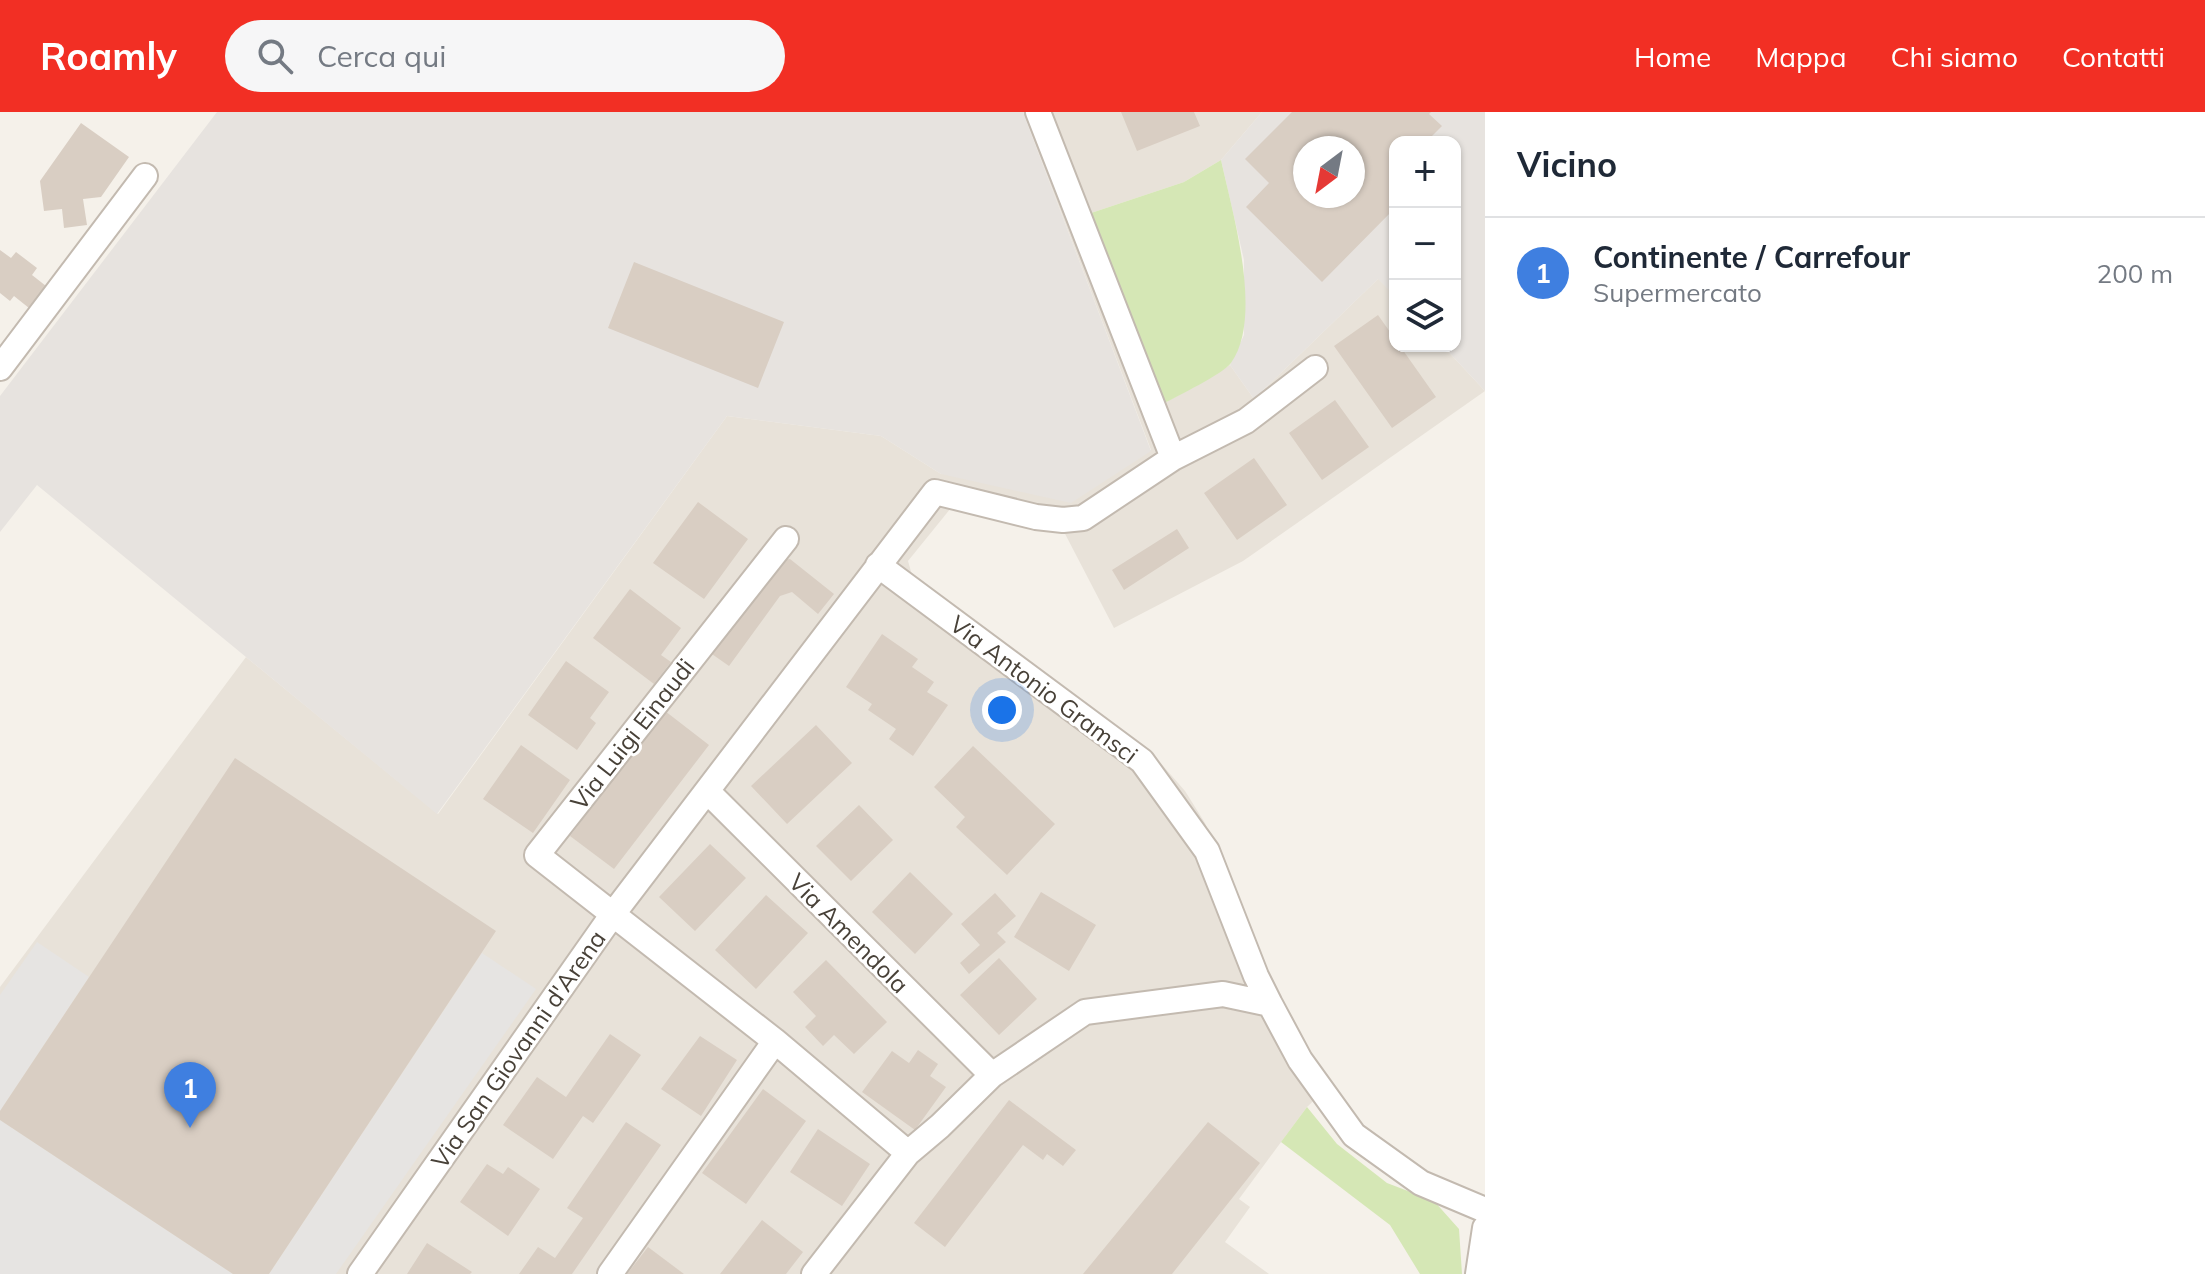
<!DOCTYPE html>
<html lang="it">
<meta charset="utf-8">
<style>
body{margin:0;font-family:Mulish,sans-serif;background:#f6f6f7;color:#1f2937}
.controls{position:absolute;right:24px;top:24px;display:grid;overflow:hidden;border-radius:16px;box-shadow:0 2px 6px #0004}
.controls button{width:72px;height:72px;display:grid;place-items:center;padding:0;border:0;border-bottom:2px solid #e0e1e3;background:#fff;color:#1f2937;font:40px sans-serif}
.compass{position:absolute;left:1293px;top:24px;width:72px;height:72px;border-radius:50%;background:#fff;box-shadow:0 2px 6px #0004;rotate:212deg}
.you{position:absolute;left:1002px;top:598px;width:28px;height:28px;margin:-20px;border:6px solid #fff;border-radius:50%;background:#1a73e8;box-shadow:0 0 0 12px #1a73e833}
.badge{display:grid;place-items:center;width:52px;height:52px;border-radius:50%;background:#f22f24;color:#fff;font-size:26px;font-weight:700}
.pin{position:absolute;translate:-50% -66px;filter:drop-shadow(0 2px 4px #0008)}
.pin::after{content:'';position:absolute;top:42px;width:28px;height:24px;background:inherit;clip-path:polygon(0 0,100% 0,50% 100%)}
.list{margin:0;padding:0;list-style:none}
h2{display:flex;justify-content:space-between;align-items:center;height:104px;margin:0;padding:0 32px;font-size:34px}
h2 small{font-size:26px;font-weight:400;color:#747a83}
.list li{display:grid;grid-template-columns:52px 1fr auto;gap:24px;align-items:center;box-sizing:border-box;height:112px;padding:0 32px;border-top:2px solid #e0e1e3}
.list b{display:block;font-size:30px;white-space:nowrap}
.list p{margin:0;font-size:26px;white-space:nowrap;color:#747a83}
.list em{font-size:26px;font-style:normal;color:#747a83}
.icon{flex:none;width:44px;height:44px;fill:none;stroke:currentColor;stroke-width:2;stroke-linecap:round;stroke-linejoin:round}
.map{position:relative;flex:none;width:1485px;height:1162px;overflow:hidden}
header{display:flex;align-items:center;gap:48px;box-sizing:border-box;height:112px;padding:0 40px;background:#f22f24;color:#fff}
header strong{font-size:38px}
nav{display:flex;gap:44px;margin-inline-start:auto;font-size:28px}
.search{width:560px;height:72px;background:#f6f6f7;display:flex;align-items:center;gap:20px;box-sizing:border-box;padding:0 28px;border-radius:44px;color:#747a83;font-size:30px}
main{display:flex}
aside{flex:1;background:#fff}
.map>svg:first-child{display:block}
</style>
<header>
<strong>Roamly</strong>
<div class="search"><svg class="icon" aria-label="search" viewBox="0 0 24 24"><circle cx="10" cy="10" r="6"/><path d="M15 15l6 6"/></svg>Cerca qui</div>
<nav><a>Home</a><a>Mappa</a><a>Chi siamo</a><a>Contatti</a></nav>
</header>
<main>
<div class="map">
<svg width="1485" height="1162" viewBox="0 0 1485 1162">
<rect width="100%" height="100%" fill="#f5f1ea"/>
<path fill="#e8e2d9" d="M1023,0H1262L1221,48L1184,70L1091,101L1163,292L1230,253L1254,287L1379,166L1395,184V234H1443L1485,279L1243,449L1114,516L1062,416L955,391L908,449L912,463L1150,639L1185,679L1205,711L1277,887L1331,972L1307,995L1239,1087L1250,1095L1225,1130L1269,1162H0V875L246,545L438,702L727,304L881,324L941,362L1151,338Z"/>
<path fill="#e7e3df" fill-rule="evenodd" d="M217,0H1023L1151,339L1071,391L941,362L881,324L727,304L437,702L37,373L0,420V284Z
M1262,0H1485V279L1443,234H1455V30H1395V184L1378,167L1254,287L1230,253L1244,223V148L1221,48ZM1305,36H1353V84H1305Z"/>
<path fill="#d5e7b5" d="M1221,48C1232,99 1264,205 1231,251C1223,262 1177,284 1163,292L1091,101L1184,70Z
M1307,995L1337,1032L1387,1071L1434,1089L1459,1117L1462,1162H1420L1390,1113L1281,1030Z"/>
<path fill="#e6e4e2" d="M37,830L89,865L0,999V883Z
M482,841L536,877L336,1162H269Z
M0,1008L233,1162H0Z"/>
<path fill="#d9cec3" fill-rule="evenodd" d="M1121,0H1194L1200,14L1137,39Z
M1292,0H1431L1429,2L1442,14L1426,30H1395V96L1322,170L1246,95L1269,71L1245,47ZM1305,36H1353V84H1305Z
M81,11L129,45L101,85L83,87L87,113L64,116L62,97L44,99L40,69Z
M0,138L11,146L16,140L37,156L32,163L46,174L29,196L14,184L10,189L0,181Z
M634,150L784,210L758,276L608,216Z
M1378,203L1395,227V234H1400L1436,285L1392,316L1334,234Z
M1335,288L1369,335L1322,368L1289,321Z
M1254,346L1287,393L1237,428L1204,381Z
M698,390L748,427L704,487L653,451Z
M1177,417L1189,436L1124,478L1112,458Z
M790,447L834,482L818,502L792,480L780,484L729,554L709,540L774,449Z
M630,477L681,516L661,543L671,550L654,572L593,526Z
M882,522L918,547L912,555L934,570L927,580L948,593L913,644L889,627L896,617L868,598L872,592L846,575Z
M566,549L609,580L590,606L596,611L577,638L528,603Z
M665,599L709,633L614,757L570,724Z
M816,613L852,651L787,712L751,674Z
M521,633L570,668L533,721L483,687Z
M973,634L1055,712L1007,763L956,715L965,705L934,675Z
M235,646L496,819L269,1162H233L0,1008V999Z
M859,693L893,728L851,769L816,734Z
M710,732L746,766L695,819L659,785Z
M910,760L953,802L915,842L872,800Z
M1041,780L1096,813L1069,859L1014,825Z
M995,781L1016,804L997,821L1006,830L969,862L960,851L980,833L961,812Z
M766,783L808,821L756,877L715,838Z
M999,846L1037,887L999,923L960,883Z
M826,848L887,910L854,942L834,923L823,934L805,915L816,904L793,880Z
M610,922L641,943L593,1011L583,1004L553,1047L503,1013L537,965L566,985Z
M700,924L737,948L701,1004L661,977Z
M918,938L938,952L930,964L946,975L915,1018L862,980L892,939L909,951Z
M763,977L806,1009L746,1092L702,1061Z
M1009,988L1076,1038L1063,1054L1047,1042L1043,1048L1023,1033L945,1135L914,1111Z
M626,1010L661,1033L572,1162H519L538,1135L555,1146L583,1106L567,1096Z
M1208,1010L1260,1051L1172,1162H1083Z
M818,1017L870,1052L842,1094L790,1060Z
M487,1052L503,1062L508,1055L540,1077L508,1124L460,1090Z
M762,1108L803,1140L786,1162H720Z
M427,1131L472,1160L470,1162H407Z
M648,1135L684,1162H627Z"/>
<g fill="none" stroke-linecap="round" stroke-linejoin="round">
<g stroke="#c3bab0" stroke-width="28">
<path id="street" d="M1038,0L1173,346
M0,256L145,64
M786,427L537,743L775,929L908,1041
M878,453L1142,649L1207,739L1256,864L1270,892L1300,948L1354,1023L1421,1071L1485,1098
M707,679L992,963
M360,1162L613,802L935,380L1036,405L1063,408L1083,406L1173,346L1246,309L1315,256
M610,1162L775,929
M814,1162L908,1041L940,1014L992,963L1085,900L1223,882L1270,892
M1478,1162L1485,1116"/>
</g>
<use href="#street" stroke="#fff" stroke-width="24"/>
</g>
<g text-anchor="middle" dominant-baseline="central" stroke-width="6" stroke-linejoin="round" paint-order="stroke">
<g font-size="24" fill="#484138" stroke="#fff">
<text transform="translate(1044 577) rotate(37)">Via Antonio Gramsci</text>
<text transform="translate(632 622) rotate(-52)">Via Luigi Einaudi</text>
<text transform="translate(849 821) rotate(45)">Via Amendola</text>
<text transform="translate(518 937) rotate(-55)">Via San Giovanni d'Arena</text>
</g>
</g>
</svg>
<div class="controls">
<button>+</button>
<button>−</button>
<button><svg class="icon" aria-label="layers" viewBox="0 0 24 24"><path d="M12 4l9 5-9 5-9-5zM3 14l9 5 9-5"/></svg></button>
</div>
<svg class="compass" viewBox="-18 -18 36 36"><path d="M0-13l5 13h-10z" fill="#e53935"/><path d="M0 13l5-13h-10z" fill="#747a83"/></svg>
<div class="you"></div>
<div class="pin badge" style="left:190px;top:1016px;background:#3f7fe0">1</div>
</div>
<aside>
<h2>Vicino<small></small></h2>
<ul class="list">
<li><span class="badge" style="background:#3f7fe0">1</span><div><b>Continente / Carrefour</b><p>Supermercato</p></div><em>200 m</em></li>
</ul>
</aside>
</main>
